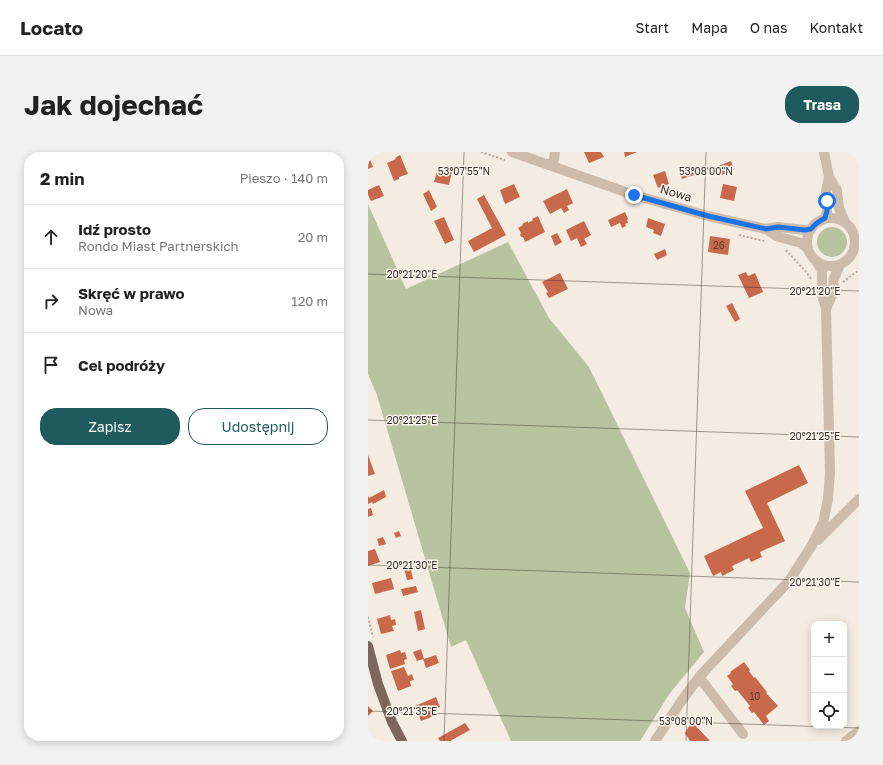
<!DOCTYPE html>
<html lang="pl">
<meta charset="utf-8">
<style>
body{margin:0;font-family:"Golos Text",sans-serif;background:#f2f2f2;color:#222}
.controls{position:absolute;right:12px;bottom:12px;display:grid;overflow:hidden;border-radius:8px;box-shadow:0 2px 10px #0003}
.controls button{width:36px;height:36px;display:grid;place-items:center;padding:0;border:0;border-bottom:1px solid #e0e0e0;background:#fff;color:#222;font:20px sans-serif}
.stop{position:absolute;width:12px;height:12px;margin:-9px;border:3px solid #1a73e8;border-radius:50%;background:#fff}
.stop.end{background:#1a73e8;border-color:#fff;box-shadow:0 1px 4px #0008}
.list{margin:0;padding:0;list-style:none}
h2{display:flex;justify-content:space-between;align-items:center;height:52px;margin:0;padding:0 16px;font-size:17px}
h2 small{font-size:13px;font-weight:400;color:#767676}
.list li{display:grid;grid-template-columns:26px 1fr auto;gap:12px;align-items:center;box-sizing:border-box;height:64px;padding:0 16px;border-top:1px solid #e0e0e0}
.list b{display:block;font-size:15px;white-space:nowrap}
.list p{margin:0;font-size:13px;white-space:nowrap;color:#767676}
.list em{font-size:13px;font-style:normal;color:#767676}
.actions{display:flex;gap:8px;padding:12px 16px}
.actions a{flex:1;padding:9px 0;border:1px solid #1f5a5e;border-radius:16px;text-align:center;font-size:14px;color:#1f5a5e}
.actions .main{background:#1f5a5e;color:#fff}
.icon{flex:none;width:22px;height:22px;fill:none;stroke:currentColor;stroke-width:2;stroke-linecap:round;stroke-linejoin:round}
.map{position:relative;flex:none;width:491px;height:589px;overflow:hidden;border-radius:16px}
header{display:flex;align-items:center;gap:24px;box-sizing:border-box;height:56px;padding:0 20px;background:#fff;border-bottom:1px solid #e0e0e0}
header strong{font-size:19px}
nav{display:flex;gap:22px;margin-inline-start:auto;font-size:14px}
.intro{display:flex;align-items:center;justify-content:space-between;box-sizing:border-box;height:96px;padding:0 24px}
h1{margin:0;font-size:28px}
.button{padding:10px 18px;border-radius:16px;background:#1f5a5e;color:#fff;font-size:14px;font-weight:700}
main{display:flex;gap:24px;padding:0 24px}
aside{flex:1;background:#fff;border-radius:16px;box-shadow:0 2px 10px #0003}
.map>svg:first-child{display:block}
</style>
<header>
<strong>Locato</strong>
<nav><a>Start</a><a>Mapa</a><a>O nas</a><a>Kontakt</a></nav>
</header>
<div class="intro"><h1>Jak dojechać</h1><a class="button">Trasa</a></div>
<main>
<aside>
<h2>2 min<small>Pieszo · 140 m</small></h2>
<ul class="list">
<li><svg class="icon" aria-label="ahead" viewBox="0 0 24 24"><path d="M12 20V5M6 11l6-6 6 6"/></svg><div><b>Idź prosto</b><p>Rondo Miast Partnerskich</p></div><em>20 m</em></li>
<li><svg class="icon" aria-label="right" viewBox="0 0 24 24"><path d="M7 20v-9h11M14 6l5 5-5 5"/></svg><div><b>Skręć w prawo</b><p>Nowa</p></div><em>120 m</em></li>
<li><svg class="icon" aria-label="arrive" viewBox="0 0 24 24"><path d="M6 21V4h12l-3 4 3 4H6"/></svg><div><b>Cel podróży</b></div></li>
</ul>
<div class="actions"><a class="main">Zapisz</a><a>Udostępnij</a></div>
</aside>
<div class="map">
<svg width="491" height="589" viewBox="0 0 491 589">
<rect width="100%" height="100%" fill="#f4ebe1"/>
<path fill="#b8c4a0" d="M0,52L38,137L140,90L181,166L221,215L322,421L317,456L336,500L302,541L272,589H143L118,533L98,488L83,495L9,243L0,222Z
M449 90a15 15 0 1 1 30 0a15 15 0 1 1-30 0Z"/>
<path fill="#c8694b" d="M216,0H233L236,5L221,11Z
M256,0H269L257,5Z
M0,3L5,15L0,17Z
M32,3L40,22L31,25V27L26,29L19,11L28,7L27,6Z
M363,9L366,18L351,24L348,15Z
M70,16L84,19L81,33L66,30Z
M324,17L326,23L314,27L312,21Z
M297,19L301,32L290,36L285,23Z
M146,32L152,45L137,52L132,38Z
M355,32L369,35L366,49L352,46Z
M11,33L16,44L3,49L0,43V38Z
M199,37L205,51L199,54L201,58L196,61L193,56L182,62L175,49Z
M61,38L69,55L63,59L55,42Z
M116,43L138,83L106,100L100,89L124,76L109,47Z
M257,60L260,67L259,68L260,71L257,72L258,74L254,76L252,71L243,75L240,68Z
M170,64L177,80L157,90L155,85H153L152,83L153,81L150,76L155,73L154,72L160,69V71L165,68L164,67Z
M76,65L86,88L77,92L66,69Z
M280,66L297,72L293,84L285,81L286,78L278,75Z
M216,69L223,83L216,87L219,92L213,95L209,86L203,89L198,78Z
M189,81L194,90L187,94L183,84Z
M342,84L362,87L360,103L340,100Z
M297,97L299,103L289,108L286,102Z
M378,120L380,124L387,121L395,140L381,146L370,123Z
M192,121L200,137L181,146L178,141L180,140L174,130Z
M364,151L372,167L367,170L358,154Z
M0,303L7,322L0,324Z
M431,313L440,331L399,351L417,389L392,400L394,405L383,410L381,406L364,414L366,418L354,424L353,420L345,424L336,404L395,376L377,339Z
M16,338L18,345L5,352L4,350L0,352V344L1,346Z
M3,356L5,363L0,365V357Z
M31,379L33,384L28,386L26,381Z
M15,385L18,392L11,394L9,387Z
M7,397L12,410L0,414V399Z
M42,414L45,427L39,428L36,416Z
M23,426L26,437L7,442L4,431Z
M48,434L50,440L35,444L33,437Z
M53,458L57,477L50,479L46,460Z
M22,463L23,468L27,467L28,473L24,474L26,479L13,482L9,467Z
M53,497L56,507L68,503L71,511L58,516L55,507L49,509L45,500Z
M32,498L33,501L37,500L39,507L36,508L37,512L22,517L18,503Z
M376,510L382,518L381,519L386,526L387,525L399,540L398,541L410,554L398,564L401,569L396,573L386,560L384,561L380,556L382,554L369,538L367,539L363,534L365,532L359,524L363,521L362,520Z
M36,515L40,524L44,522L46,528L42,529L43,534L30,539L23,519Z
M68,545L72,555L63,558L66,564L53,569L47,554Z
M0,554L5,559L0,564Z
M324,570L342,589H322L317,581Z
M97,571L102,578L82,589H72L70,586Z"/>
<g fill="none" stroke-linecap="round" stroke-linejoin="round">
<path stroke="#b9a596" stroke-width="2" stroke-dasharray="2 2" stroke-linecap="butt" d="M113,0L137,8
M371,83L396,89
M418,98L439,121L444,128
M475,130L491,118
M0,465L5,485"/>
<path stroke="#cdbbac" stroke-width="10" d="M144,0L266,43L340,64L398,77L408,84L433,91L440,97
M456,0L461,25L458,39L459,59L457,66
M183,13L186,7L187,0
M461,25L469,38L471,56L477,70
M439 90a24 24 0 1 1 48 0a24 24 0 1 1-48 0Z
M398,77L410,75L437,78L443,77
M458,157L464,143L466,126L472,113
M450,388L491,347
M331,525L375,582
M287,589L312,551L331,525L421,429L444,393L455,371L460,347L462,320L458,157L454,143V119L448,109
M478,589L491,579"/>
<path stroke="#7d675c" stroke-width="10" d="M0,494L10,532L24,570L34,589"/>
</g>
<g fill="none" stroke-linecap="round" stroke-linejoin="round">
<path stroke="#1a73e8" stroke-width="5" d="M266,43L340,64L398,77L410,75L437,78L443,77C447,72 451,69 457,66L459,59V49"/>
</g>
<path fill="none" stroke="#3b302b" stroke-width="1" stroke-opacity="0.45" d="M0,122L491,139M0,268L491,285M0,413L491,430M0,559L491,576M76,589L96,0M318,589L338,0"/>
<g text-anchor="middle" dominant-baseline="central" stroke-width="3" stroke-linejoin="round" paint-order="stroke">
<g font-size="10" fill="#5e3e33">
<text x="351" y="93">26</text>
<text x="387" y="544">10</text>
</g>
<g font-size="12" fill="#3b302b" stroke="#fbf5ee">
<text transform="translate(308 41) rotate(16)">Nowa</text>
</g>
</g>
<g font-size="10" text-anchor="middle" fill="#3b302b" stroke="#fbf5ee" stroke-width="3" stroke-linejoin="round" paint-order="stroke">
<text x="96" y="23">53°07'55"N</text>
<text x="338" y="23">53°08'00"N</text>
<text x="44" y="126">20°21'20"E</text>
<text x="447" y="143">20°21'20"E</text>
<text x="44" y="272">20°21'25"E</text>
<text x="447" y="288">20°21'25"E</text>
<text x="44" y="417">20°21'30"E</text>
<text x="447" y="434">20°21'30"E</text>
<text x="44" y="563">20°21'35"E</text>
<text x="318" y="573">53°08'00"N</text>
</g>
</svg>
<div class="controls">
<button>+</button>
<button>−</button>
<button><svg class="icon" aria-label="locate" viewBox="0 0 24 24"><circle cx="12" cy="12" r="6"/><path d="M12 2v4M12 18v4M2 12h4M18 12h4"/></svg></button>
</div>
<div class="stop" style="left:459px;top:49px"></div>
<div class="stop end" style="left:266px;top:43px"></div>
</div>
</main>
